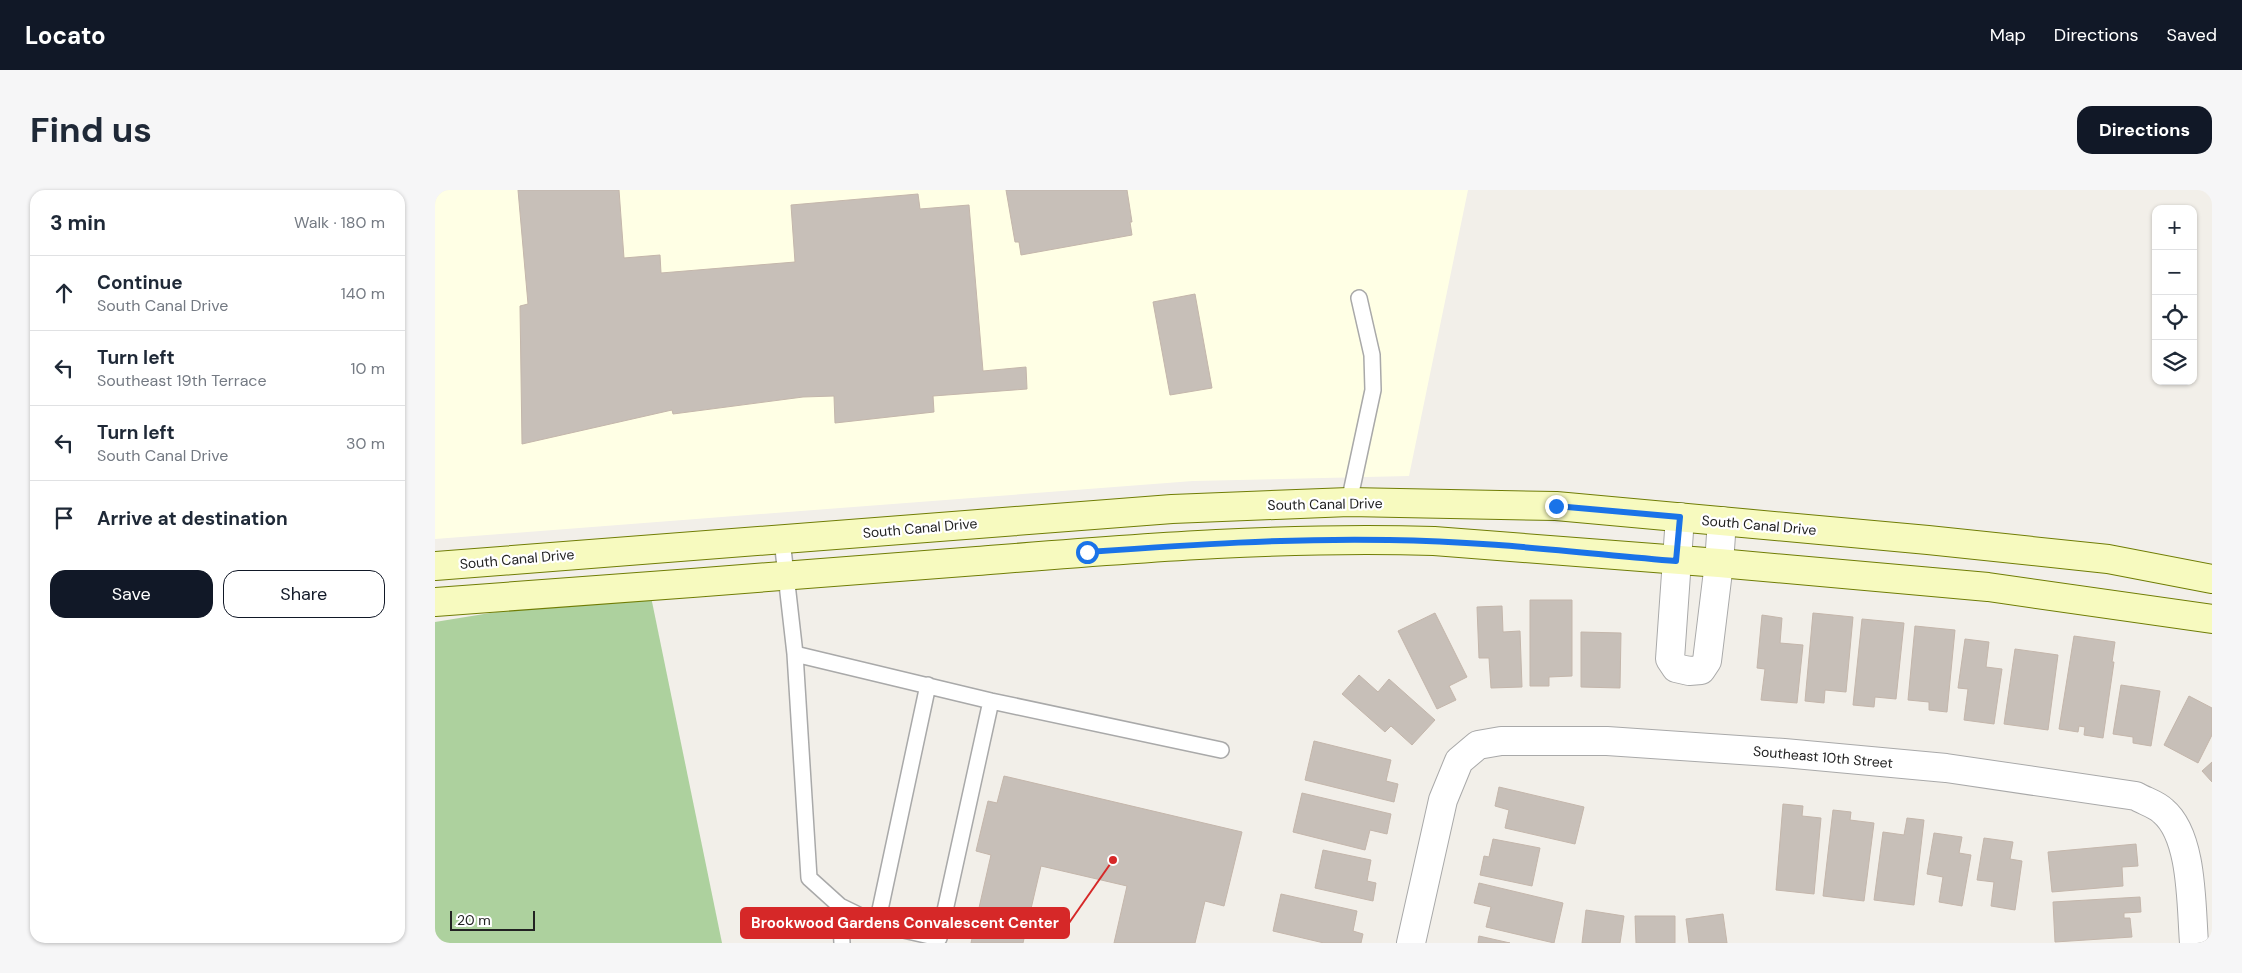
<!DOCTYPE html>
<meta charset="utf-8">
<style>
body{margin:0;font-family:"DM Sans",sans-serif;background:#f6f6f7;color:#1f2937}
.controls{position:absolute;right:15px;top:15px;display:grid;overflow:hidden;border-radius:10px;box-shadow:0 1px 4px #0004}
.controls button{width:45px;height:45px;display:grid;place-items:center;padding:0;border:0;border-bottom:1px solid #e0e1e3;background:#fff;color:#1f2937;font:25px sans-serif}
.scale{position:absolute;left:15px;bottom:12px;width:85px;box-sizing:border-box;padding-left:5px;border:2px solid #222;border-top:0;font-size:14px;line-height:18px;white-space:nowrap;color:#222;-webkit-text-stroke:4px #fff;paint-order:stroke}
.stop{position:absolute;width:15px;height:15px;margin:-11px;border:4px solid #1a73e8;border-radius:50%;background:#fff}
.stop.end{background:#1a73e8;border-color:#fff;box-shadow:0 1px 5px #0008}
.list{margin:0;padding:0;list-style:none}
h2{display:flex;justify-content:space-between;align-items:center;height:65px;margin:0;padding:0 20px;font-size:21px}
h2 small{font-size:16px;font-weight:400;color:#747a83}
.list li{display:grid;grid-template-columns:32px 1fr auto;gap:15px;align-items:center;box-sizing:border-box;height:75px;padding:0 20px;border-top:1px solid #e0e1e3}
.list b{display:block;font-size:19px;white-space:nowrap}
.list p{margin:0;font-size:16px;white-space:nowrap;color:#747a83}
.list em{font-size:16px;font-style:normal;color:#747a83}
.actions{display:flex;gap:10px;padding:15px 20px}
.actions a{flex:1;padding:11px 0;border:1px solid #111827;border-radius:15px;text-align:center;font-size:18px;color:#111827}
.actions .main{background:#111827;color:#fff}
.icon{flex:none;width:28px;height:28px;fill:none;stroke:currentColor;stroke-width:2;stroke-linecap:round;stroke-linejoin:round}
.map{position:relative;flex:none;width:1777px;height:753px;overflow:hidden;border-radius:15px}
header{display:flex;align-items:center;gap:30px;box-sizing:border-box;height:70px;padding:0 25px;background:#111827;color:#fff}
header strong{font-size:24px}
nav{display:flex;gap:28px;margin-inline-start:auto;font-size:18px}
.intro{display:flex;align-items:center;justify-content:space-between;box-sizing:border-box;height:120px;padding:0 30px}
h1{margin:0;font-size:35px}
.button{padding:12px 22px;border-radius:15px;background:#111827;color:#fff;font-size:18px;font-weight:700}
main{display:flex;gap:30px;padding:0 30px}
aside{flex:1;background:#fff;border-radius:15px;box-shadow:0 1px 4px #0004}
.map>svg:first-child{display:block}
</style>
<header>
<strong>Locato</strong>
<nav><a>Map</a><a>Directions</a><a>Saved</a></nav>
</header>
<div class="intro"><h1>Find us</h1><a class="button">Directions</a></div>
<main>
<aside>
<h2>3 min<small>Walk · 180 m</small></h2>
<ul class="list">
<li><svg class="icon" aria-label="ahead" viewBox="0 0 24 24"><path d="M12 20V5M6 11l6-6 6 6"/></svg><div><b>Continue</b><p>South Canal Drive</p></div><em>140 m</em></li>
<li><svg class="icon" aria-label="left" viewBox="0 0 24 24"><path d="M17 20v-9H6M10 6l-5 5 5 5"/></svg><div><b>Turn left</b><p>Southeast 19th Terrace</p></div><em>10 m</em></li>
<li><svg class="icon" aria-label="left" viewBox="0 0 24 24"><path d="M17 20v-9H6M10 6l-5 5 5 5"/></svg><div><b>Turn left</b><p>South Canal Drive</p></div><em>30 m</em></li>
<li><svg class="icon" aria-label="arrive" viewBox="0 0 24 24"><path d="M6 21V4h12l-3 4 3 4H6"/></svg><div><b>Arrive at destination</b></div></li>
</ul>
<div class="actions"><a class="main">Save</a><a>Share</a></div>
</aside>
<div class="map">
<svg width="1777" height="753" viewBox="0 0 1777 753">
<rect width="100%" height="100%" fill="#f2efe9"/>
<path fill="#ffffe5" d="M0,0H1033L974,286L758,291L0,349Z"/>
<path fill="#add19e" d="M214,397L287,753H0V432Z"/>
<path fill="#c7bfb8" stroke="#c4b6ab" d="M83,0H184L189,68L225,65L226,83L360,72L356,15L483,4L485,19L534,15L548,181L591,177L592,199L498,206L499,222L400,233L399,206L368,207L238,224L237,220L87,254L85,116L93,114Z
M571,0H692L697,32H695L697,45L586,65L584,52H580Z
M760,104L777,198L735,205L718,112Z
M1095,410H1137V486L1114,487V496H1095Z
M1067,416L1068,442L1085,441L1087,497L1056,498L1054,468H1044L1042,417Z
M1000,423L1032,487L1014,496L1021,510L1002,519L963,441Z
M1378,423L1418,427L1411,502L1390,500L1389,513L1370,511Z
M1327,425L1347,428L1345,453L1368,455L1362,513L1326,510L1330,479L1322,478Z
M1427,429L1469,433L1461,509L1440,507L1439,517L1418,515Z
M1480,436L1520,440L1512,522L1494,520V512L1473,510Z
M1146,442L1186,443L1185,498L1146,497Z
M1639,446L1680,452L1677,472H1679L1668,548L1649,545L1650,537L1644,536L1643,542L1624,539Z
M1530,449L1554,452L1551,477L1567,479L1559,534L1529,530L1533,499L1523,498Z
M1580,459L1623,465L1613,540L1569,534Z
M924,485L943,502L954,489L1000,530L977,555L956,536L950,542L907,504Z
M1686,495L1725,501L1716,556L1698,553V547L1678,544Z
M1754,506L1777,518V545L1763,573L1729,555Z
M879,551L956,570L951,591L963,594L959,612L870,590Z
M1777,572V592L1767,581Z
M569,586L807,642L789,716L770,711L760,753H679L692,696L606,676L588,753H536L556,665L541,661L553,611L562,613Z
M1064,597L1149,617L1140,654L1070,638L1074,620L1060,616Z
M867,603L956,624L952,644L935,640L930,660L858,642Z
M1348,614L1368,616L1367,626L1386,628L1379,704L1341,700Z
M1398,620L1416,622L1415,630L1439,633L1429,711L1388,706Z
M1472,628L1489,630L1479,715L1439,710L1448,642L1469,645Z
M1499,643L1527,647L1524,663L1536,665L1527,716L1504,712L1508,687L1492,684Z
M1549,648L1578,652L1575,669L1587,671L1580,720L1556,716L1559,692L1542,690Z
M1058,649L1105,658L1097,696L1045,685L1049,666L1054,667Z
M1701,654L1703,676L1687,677L1688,696L1617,702L1613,662Z
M888,660L936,670L932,691L941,693L938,711L880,698Z
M1044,693L1128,713L1119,753L1051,737L1056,717L1039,713Z
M846,704L922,721L918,741L928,744L926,753H889L838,741Z
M1705,707L1706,722L1689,723V728H1695L1697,747L1620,752L1618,712Z
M1151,720L1189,726L1185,753H1147Z
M1288,724L1292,753H1254L1251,729Z
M1200,726H1240V753H1201Z
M1044,746L1075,753H1043Z"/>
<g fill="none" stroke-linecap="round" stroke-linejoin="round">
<g stroke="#a9a9a9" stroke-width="18">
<path id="lane" d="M914,312L938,200L937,165L924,108
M347,350L360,464L374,688L405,716L442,734L504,748L556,511
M360,464L556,511L786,560
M405,716L407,753
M442,734L493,495"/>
</g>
<g stroke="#a9a9a9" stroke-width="30">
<path id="street" d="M1245,327L1235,469L1241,478L1254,481L1266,480L1272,471L1284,373L1287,331
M976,753L1008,610L1024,571L1043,555L1066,551H1172L1349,563L1511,578L1701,606C1709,611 1721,614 1728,621C1758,646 1756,715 1759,753"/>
</g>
<g stroke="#707d05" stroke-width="30">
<path id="secondary" d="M0,376L737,319L914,312L1121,316L1493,350L1673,369L1777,389
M0,412C181,399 361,385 542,371C694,359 847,346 999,351L1284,373L1553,397L1777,429"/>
</g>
<use href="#lane" stroke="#fff" stroke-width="15"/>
<use href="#street" stroke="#fff" stroke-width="28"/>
<use href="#secondary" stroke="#f7fabf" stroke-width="28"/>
</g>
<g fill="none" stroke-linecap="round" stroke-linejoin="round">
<path stroke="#1a73e8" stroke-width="6" d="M652,362C753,355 854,348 954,350C1050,351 1146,363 1241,371L1245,327L1121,316"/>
</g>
<g text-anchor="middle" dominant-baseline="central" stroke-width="4.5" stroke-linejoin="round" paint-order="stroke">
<g font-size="14" fill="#222" stroke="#fff">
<text transform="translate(890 314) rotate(-1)">South Canal Drive</text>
<text transform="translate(1324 335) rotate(5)">South Canal Drive</text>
<text transform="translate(485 338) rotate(-5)">South Canal Drive</text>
<text transform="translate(82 369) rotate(-5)">South Canal Drive</text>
<text transform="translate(1388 567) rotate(5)">Southeast 10th Street</text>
</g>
</g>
<path fill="none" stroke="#d62828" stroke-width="2" d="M678 670L634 733"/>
<circle fill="#d62828" stroke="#fff" stroke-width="2" cx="678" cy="670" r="5"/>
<rect fill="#d62828" stroke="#d62828" stroke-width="2" x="306" y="718" width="328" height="30" rx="5"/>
<g font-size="15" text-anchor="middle" font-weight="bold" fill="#fff">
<text x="470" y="738">Brookwood Gardens Convalescent Center</text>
</g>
</svg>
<div class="controls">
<button>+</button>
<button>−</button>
<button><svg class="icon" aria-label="locate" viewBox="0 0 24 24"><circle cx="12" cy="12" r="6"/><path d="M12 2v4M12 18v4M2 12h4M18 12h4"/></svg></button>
<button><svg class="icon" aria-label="layers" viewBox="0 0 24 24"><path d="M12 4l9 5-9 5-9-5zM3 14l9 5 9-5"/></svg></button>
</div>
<div class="scale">20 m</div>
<div class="stop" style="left:652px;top:362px"></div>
<div class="stop end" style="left:1121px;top:316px"></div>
</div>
</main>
